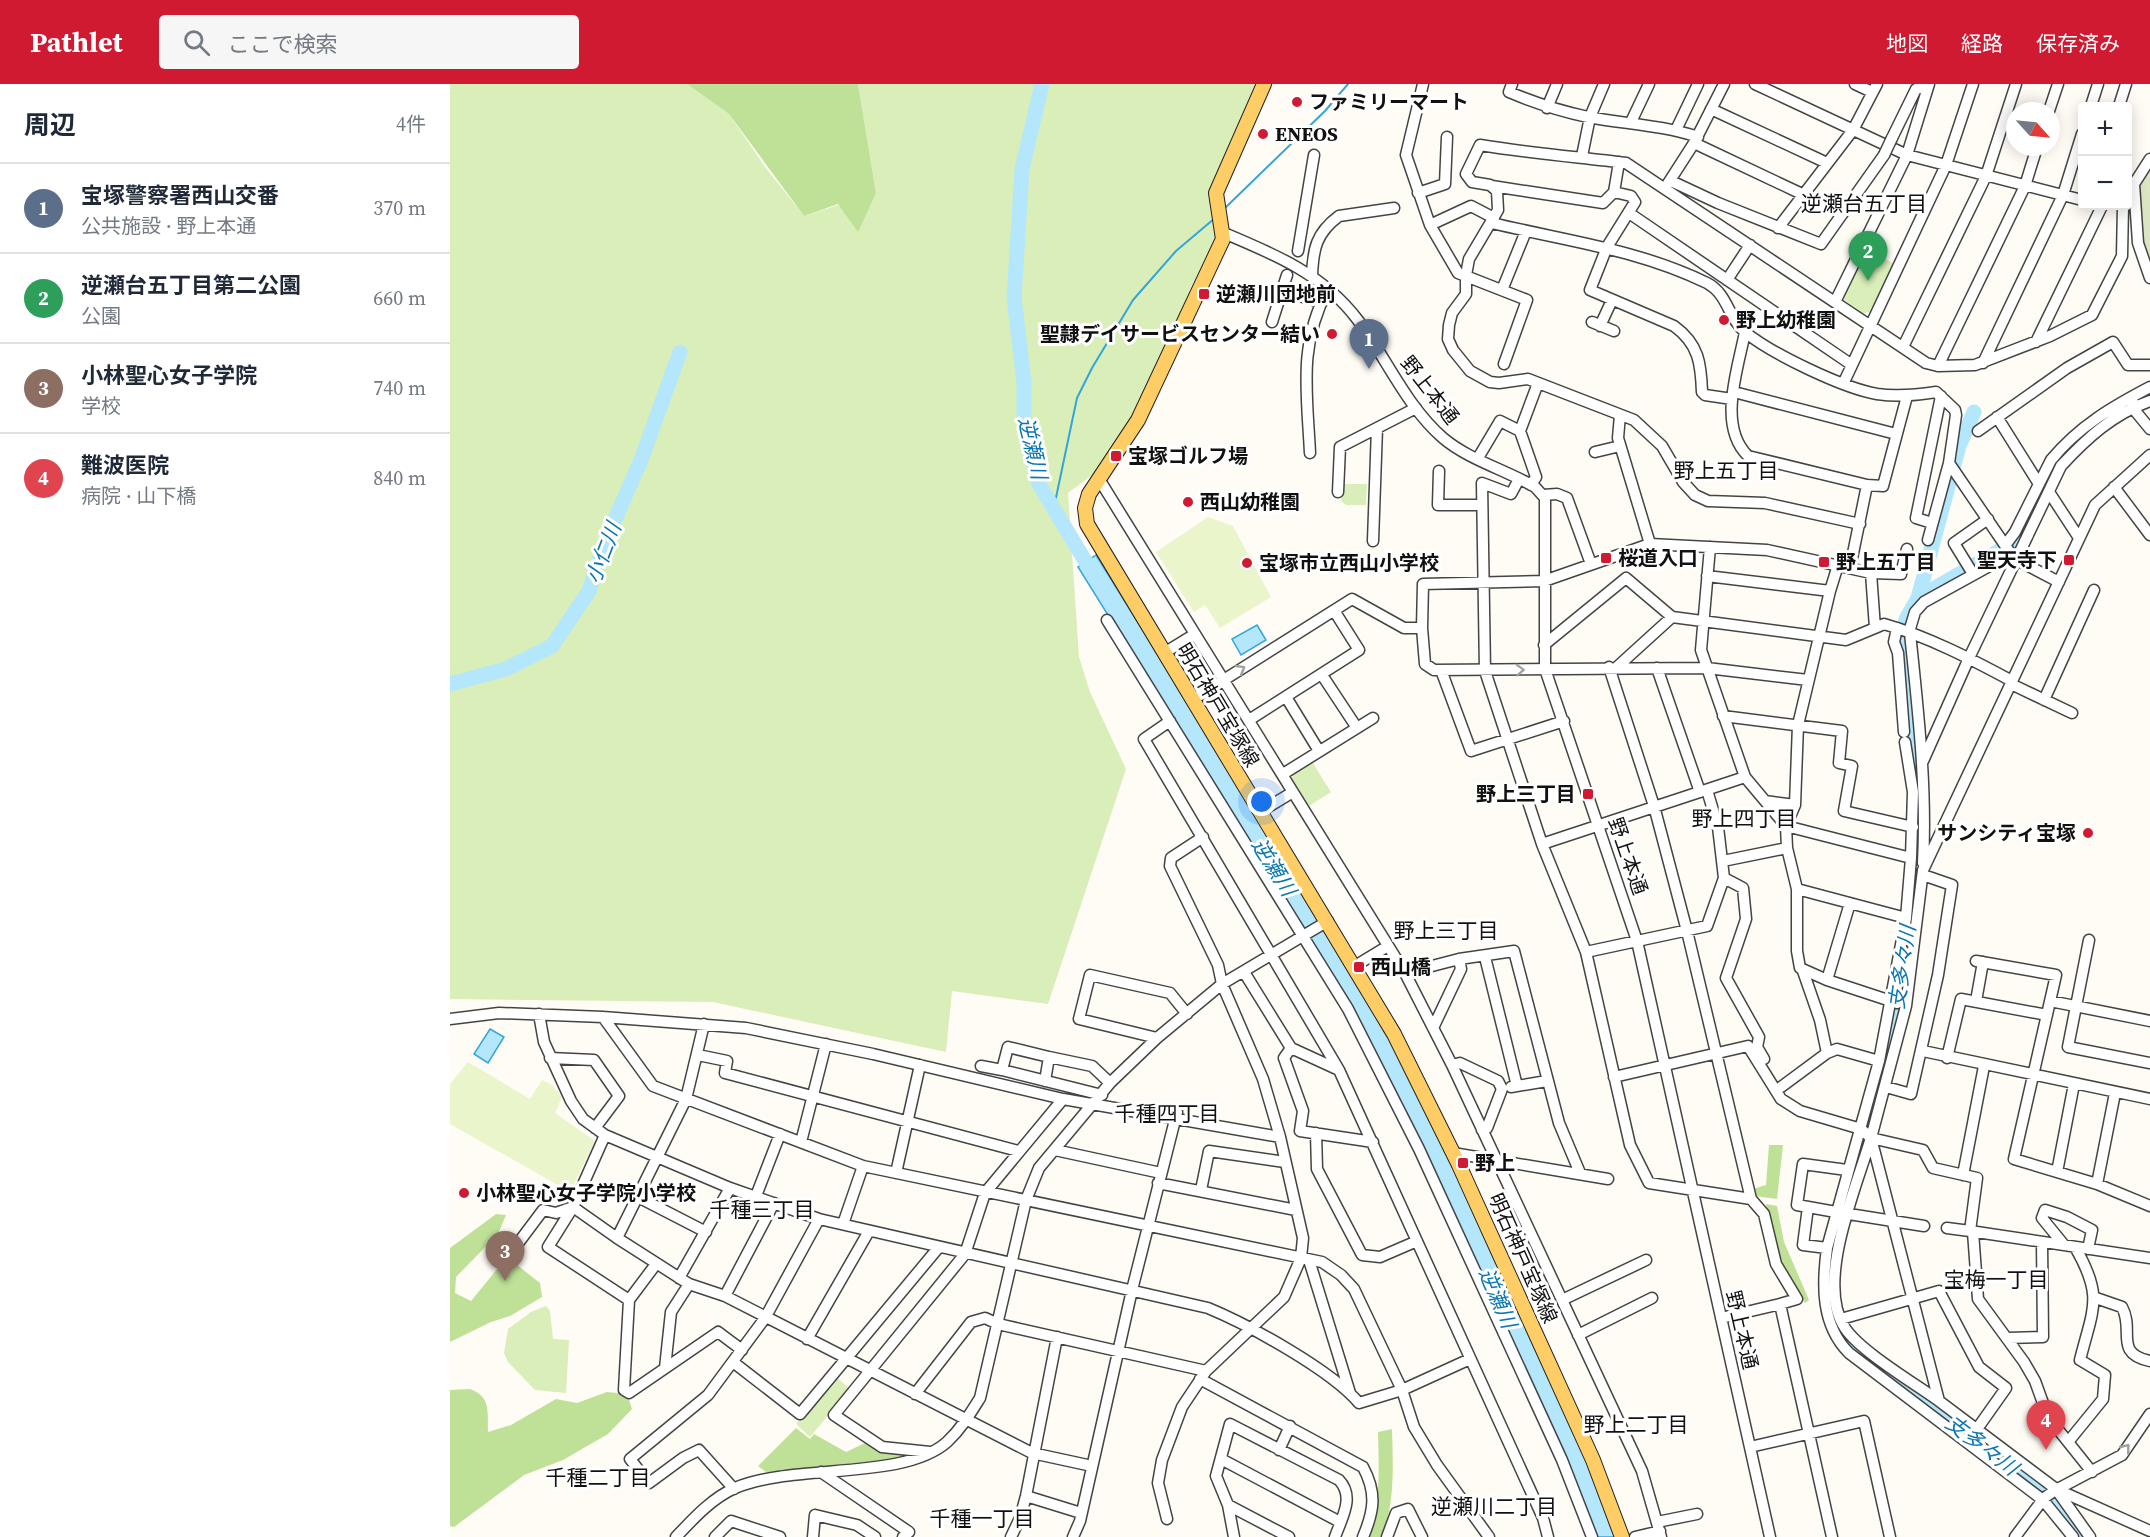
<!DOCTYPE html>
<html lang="ja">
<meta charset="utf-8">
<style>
body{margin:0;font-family:"Source Serif 4","Noto Sans JP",serif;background:#f6f6f7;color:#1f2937}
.controls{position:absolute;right:18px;top:18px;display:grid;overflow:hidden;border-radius:6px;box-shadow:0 3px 15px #0003}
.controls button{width:54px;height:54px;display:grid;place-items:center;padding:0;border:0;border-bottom:2px solid #e0e1e3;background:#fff;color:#1f2937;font:30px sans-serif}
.compass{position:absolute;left:1556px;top:18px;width:54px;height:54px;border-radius:50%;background:#fff;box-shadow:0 3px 15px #0003;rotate:117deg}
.you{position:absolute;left:812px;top:718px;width:21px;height:21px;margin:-15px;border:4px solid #fff;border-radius:50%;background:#1a73e8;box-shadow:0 0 0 9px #1a73e833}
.badge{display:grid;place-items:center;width:39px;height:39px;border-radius:50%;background:#d01a31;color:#fff;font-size:20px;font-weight:700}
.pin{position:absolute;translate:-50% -50px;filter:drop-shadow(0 2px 3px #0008)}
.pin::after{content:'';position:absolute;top:32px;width:21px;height:18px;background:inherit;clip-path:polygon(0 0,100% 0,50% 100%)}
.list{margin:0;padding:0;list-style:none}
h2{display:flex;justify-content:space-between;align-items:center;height:78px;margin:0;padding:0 24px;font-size:26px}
h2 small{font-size:20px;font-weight:400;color:#747a83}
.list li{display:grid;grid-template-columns:39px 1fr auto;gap:18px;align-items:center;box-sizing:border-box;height:90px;padding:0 24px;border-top:2px solid #e0e1e3}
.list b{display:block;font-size:22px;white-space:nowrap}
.list p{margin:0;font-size:20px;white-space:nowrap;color:#747a83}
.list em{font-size:20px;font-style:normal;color:#747a83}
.icon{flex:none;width:33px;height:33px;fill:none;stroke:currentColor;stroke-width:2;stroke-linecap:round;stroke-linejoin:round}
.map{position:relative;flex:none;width:1700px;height:1453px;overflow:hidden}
header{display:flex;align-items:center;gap:36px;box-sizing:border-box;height:84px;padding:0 30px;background:#d01a31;color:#fff}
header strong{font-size:28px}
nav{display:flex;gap:33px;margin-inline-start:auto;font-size:21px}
.search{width:420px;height:54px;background:#f6f6f7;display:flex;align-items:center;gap:15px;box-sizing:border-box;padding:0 21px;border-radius:6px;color:#747a83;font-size:22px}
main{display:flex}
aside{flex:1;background:#fff}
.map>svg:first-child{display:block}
</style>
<header>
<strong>Pathlet</strong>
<div class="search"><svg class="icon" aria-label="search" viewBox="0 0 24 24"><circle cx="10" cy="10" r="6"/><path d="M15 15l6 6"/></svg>ここで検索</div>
<nav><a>地図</a><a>経路</a><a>保存済み</a></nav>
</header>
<main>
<aside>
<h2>周辺<small>4件</small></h2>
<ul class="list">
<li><span class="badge" style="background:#5c6f8a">1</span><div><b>宝塚警察署西山交番</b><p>公共施設 · 野上本通</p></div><em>370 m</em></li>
<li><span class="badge" style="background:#2e9e5b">2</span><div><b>逆瀬台五丁目第二公園</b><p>公園</p></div><em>660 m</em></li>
<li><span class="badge" style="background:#8d6e63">3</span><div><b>小林聖心女子学院</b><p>学校</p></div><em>740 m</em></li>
<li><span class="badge" style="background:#e0444e">4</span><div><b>難波医院</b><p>病院 · 山下橋</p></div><em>840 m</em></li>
</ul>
</aside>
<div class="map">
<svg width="1700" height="1453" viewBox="0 0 1700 1453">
<rect width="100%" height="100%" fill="#fffcf5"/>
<path fill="#d9eeb9" d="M0,0H237L279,30L315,83L354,132L426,109L408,0H809L761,111L766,154L739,207L742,210L693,320L654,382L618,409L629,573L640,608L676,685L598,920L502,907L496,968L263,918L0,915Z
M1415,165L1443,179L1422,228L1413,229L1392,214Z
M892,400H917L916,421H896L891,417Z
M861,676L881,708L859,722L842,694L844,688Z
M96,1222L100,1227L103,1255L119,1256L116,1309L85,1306L58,1278L54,1269L58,1245L81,1228Z
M386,1293L400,1305L360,1353L346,1340Z"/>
<path fill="#bee197" d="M237,0H408L426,109L408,148L388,120L354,132L279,30Z
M1319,1061H1333L1327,1115L1304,1112L1303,1105L1316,1101Z
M1316,1120L1327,1122L1334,1158L1359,1216L1355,1219L1329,1177Z
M46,1130L56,1131L48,1150L6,1193L5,1209L21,1217L57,1173L90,1199L92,1213L60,1232L41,1238L0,1258V1164Z
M20,1305C42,1313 37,1329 38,1348L61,1341L106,1315L127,1319L157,1308L177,1310L182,1325L158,1350L113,1376L74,1391L4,1443L0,1442V1306Z
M346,1344L360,1355L364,1350L396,1368L415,1359L433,1366L468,1368L459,1374L316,1388L308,1382Z
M942,1345C943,1383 945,1418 932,1453H917C931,1416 929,1387 928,1348Z"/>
<path fill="#dce5c1" d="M1700,79V185L1693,164L1688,99Z"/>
<path fill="#eaf5cc" d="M758,433L783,442L821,513L770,544L755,521L744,528L706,468Z
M18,978L80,1015L92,996L102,1001L112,1013L105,1029L145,1057L120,1108L0,1040V1000Z"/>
<path fill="#b4e7fc" stroke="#34a5da" stroke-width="1.5" d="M646,471L766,664L955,978L1138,1372L1167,1453H1144L1079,1296L860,855L628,483Z
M807,541L816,556L791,571L782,555Z
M40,945L54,953L38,979L24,970Z"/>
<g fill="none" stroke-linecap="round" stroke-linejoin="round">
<path stroke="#34a5da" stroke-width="2" d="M773,126L875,27L898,0
M604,423L627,314L642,284L683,216L726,167L765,134"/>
<path stroke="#b4e7fc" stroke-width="15" d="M592,0L572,85L564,214L574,298V335L578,362L589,400L646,495
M1468,514L1509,362L1524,328
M0,600L56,585L102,562L139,507L158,451L191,376L230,268
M1467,717V694L1452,559L1456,535L1468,514L1566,457L1608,375L1621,361
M1395,1117L1447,929L1461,825
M1384,1234L1390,1248L1408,1268L1595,1408L1630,1453"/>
<g stroke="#444" stroke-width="13">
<path id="minor" d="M973,0L956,71L980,141L1008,189L1077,216L1054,280
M1062,0L1059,8C1085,19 1110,27 1138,33C1175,40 1212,41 1248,53
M1305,0L1457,71L1632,116
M1405,0L1422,8
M1641,22L1648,0
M1669,22L1676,0
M1097,24L1107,0
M1261,25L1377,79
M1599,27L1608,0
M1181,38L1199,0
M1226,46L1248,0
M1442,54L1466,5L1478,0
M1244,59L1352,110
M1132,72L1140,33L1154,0
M1700,75L1684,100L1688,159L1700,194
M1221,97L1268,119L1371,160L1434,71
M1217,101L1244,59L1274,0
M1042,102L1153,119L1164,108L1169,78
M1164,108L1181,112L1185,118L1157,163L1140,206L1224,242C1249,260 1251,280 1252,308L1255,311L1282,315
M968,109L995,100L997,53
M1179,129L1402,281
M1042,139C1116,157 1187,165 1257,199C1278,210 1278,234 1295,248C1322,270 1393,304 1427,310C1448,313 1466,311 1486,308L1505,326L1506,331L1499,379L1478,456
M980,141L1021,122L1044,134
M1328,144L1403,46L1427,0
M774,149C824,170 873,190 907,235C936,273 956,322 993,354C1019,376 1056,386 1085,403L1095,414V585L1187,857L1320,1453
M848,167L864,71
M862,192C863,165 866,149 889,132L944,124
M1277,196L1300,161
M1052,206L1076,147
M833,207L870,218
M1385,218L1457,71L1479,0
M822,238L837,191
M1142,238L1164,247
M1150,242L1162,216
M1295,248C1288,285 1267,342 1298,372L1417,401L1400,484
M1586,258L1652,122
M1453,263L1536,92L1566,0
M1533,279L1613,111L1632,50
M1488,282L1575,102L1587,63
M1394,298L1496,81L1523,0
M1284,308L1446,350
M1683,318L1682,323L1700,345
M1170,331L1168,354L1200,460
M1547,333L1589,400
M1528,347L1617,284L1663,258L1678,281H1700
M1145,368L1170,362
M860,369C857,308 848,261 878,205
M1700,371L1645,421L1473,786L1456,922L1421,1054L1489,1317L1606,1405L1700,1447
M1028,374L1050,337L1070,347
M1499,379L1561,470L1567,476L1609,498
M989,387L988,421H1032
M649,395L955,889L1002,981L1192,1387L1211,1453
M1069,395L1061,410L1032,399L1035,587L1092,760L1136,868L1180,1061L1199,1099L1301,1115
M1081,401L1086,393L1070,347L1088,299
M1417,401L1433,402L1457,312
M1664,403L1700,451
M888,408L890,363L966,324
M1599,408L1629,454
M1093,411L1107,410L1117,414L1141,480
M1482,439L1466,434L1491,312
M1410,440L1315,419L1258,417L1245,411L1233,398L1212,362L1184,336L1078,295L1049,299L1040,298L1020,287L1003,266L998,255L999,241L1002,229L1016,210V191L1019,175L1048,126L1047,107L1040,101L1022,98L1016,90L1030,61C1079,69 1127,73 1176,79L1476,279L1488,282L1525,281L1600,252L1642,231L1672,172L1673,122
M923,457L927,344
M1556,460L1565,448L1601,376C1629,342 1662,323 1700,303
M1260,463L1251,566L1295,693L1336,742L1337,764L1347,805V867L1350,884L1377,896L1447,919
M1421,489L1451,490L1457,465
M1523,490L1504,459L1538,435
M1257,492L1380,507L1348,641L1345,721L1336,742L1461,774
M1380,507L1388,481
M657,536L898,925L969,1065L1112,1376L1142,1453
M972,544L973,500L1094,497L1200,460L1317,466L1421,489L1425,544L1434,540C1479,553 1521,575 1562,597
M1447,544L1444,558L1448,569L1454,648
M1459,548L1465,528L1474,518L1561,470
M1460,549C1468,626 1477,702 1473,779
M1094,561L1176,494L1222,533
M714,569L745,550
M1159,583L1204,722L1237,847L1301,1115L1314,1130L1326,1180L1347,1215L1330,1220L1382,1453
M1167,583L1222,533L1396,556L1425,544
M1207,584L1250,708
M991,586L1021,667L1114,637
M872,591L907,644
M1561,600L1622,629
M836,613L869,667
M742,616L902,515L954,544H972L975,580L984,586L1257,584L1358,596
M1594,616L1644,506
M1273,632L1392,647L1389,679L1402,682L1394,727L1463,743
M799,636L909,566L885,528
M720,637L694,655L889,986L1093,1434L1098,1453
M1455,658L1463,708L1461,774L1456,834L1429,977L1377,1164C1372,1201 1371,1241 1399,1269L1593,1416L1623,1453
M1473,677L1519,574L1611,382C1637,354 1663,330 1700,317
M833,690L923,634
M1315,717L1345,721
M810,728L843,708
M1092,760L1295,693
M1273,777L1337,764
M1274,794L1293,804L1296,835L1276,894L1309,953L1307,963L1314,975
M1347,805L1456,834
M1639,856L1618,963L1700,979
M1136,868L1257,842L1274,794L1268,743L1257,706
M1035,873L1067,1002
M1526,877L1606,891L1564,1075L1647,1100L1700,1122
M905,882L938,862
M1353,887L1370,936L1377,969
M794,888L841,964L834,974L853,1027L850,1047L923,1058
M955,889L1009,875L1064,867L1109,1039L1130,1089
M1377,896L1400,819
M1526,917L1533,878
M1600,917L1700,937
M89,930L94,958L121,1017L133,1035L155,1051L280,1104L369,1135L758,1224C799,1241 881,1286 909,1319L952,1306L1020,1275
M153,933L203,1002L413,1082L872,1178L891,1191L904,1205L952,1306L964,1343L987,1381L1039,1453
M0,935L49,929L153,933L296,944L423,970L613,1015L830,1053
M254,940L236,1015L167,1154L239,1200L275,1212L582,1369L642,1382
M983,944L1011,885L1009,875
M707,954L629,935L640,891L720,909L737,930
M841,964L889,986
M1473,967L1700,1015
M248,971L277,977L275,989L568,1067
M599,973L558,963L552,986L652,1011
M100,974L144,976L169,1012L145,1044
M1497,974L1511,915L1597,931
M1002,981L1010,979L1048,997L1052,1005L1037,1044L1032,1046
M531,982L552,986
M1164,993L1298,962L1331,1015L1350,1027L1411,1045L1421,1054L1473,1066L1483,1084L1527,1094L1520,1147L1700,1174
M595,997L599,973L642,982L660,999
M1061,1003L1097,997
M1331,1003L1377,969L1387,965L1429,977
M1436,1003L1461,1010L1488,891L1502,801L1473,791
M866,1049L867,1085L912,1171L930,1173L967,1157
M1420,1057C1406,1104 1365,1199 1395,1244C1410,1267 1464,1299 1489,1317
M351,1058L376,960
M605,1066L711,1089
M1003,1069L1158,1095
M1607,1088L1624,1000
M446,1089L470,981
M1513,1091L1534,982
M708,1099L846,1126
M1647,1100L1665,1009
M751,1106L759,1067L835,1078
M306,1112L330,1050
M188,1113L256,1148
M1358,1123L1353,1161L1377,1164
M1386,1128L1347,1121L1353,1080L1397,1086
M1399,1130L1474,1142
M393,1140L413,1082
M1497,1144L1520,1147
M1523,1148L1528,1215L1574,1278L1585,1297L1598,1333L1642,1388
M167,1154L123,1123L98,1163L179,1216L174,1306L179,1309L268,1248L292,1266
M1614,1161L1592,1134L1595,1126L1617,1133L1642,1146L1638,1165
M63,1166L93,1126L106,1129L123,1123L155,1051
M859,1176L900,1309
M229,1194L280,1104
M275,1212L324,1119
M1646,1214L1672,1223C1685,1247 1663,1269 1700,1277
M179,1216L206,1180
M1112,1216L1196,1176
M1271,1234L1330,1220
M1391,1235L1489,1207L1529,1283L1556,1304L1527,1345
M1128,1251L1202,1214
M1558,1254L1593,1253L1592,1158
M357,1255L419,1147
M283,1278L350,1330L489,1163
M215,1284L221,1228L239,1200
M750,1295L913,1383C927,1409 924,1427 913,1453
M465,1310L521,1238L535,1234L548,1240L756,1287
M1618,1358L1653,1315L1655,1291L1630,1276C1643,1224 1654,1213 1625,1163
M1300,1363L1414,1337L1440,1453
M829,1366L840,1342
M480,1368L432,1363L384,1331L515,1170L535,1109L613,1015
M771,1375L890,1438
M371,1388L459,1448L453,1453
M284,1405L249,1366L233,1374L199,1399L180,1375L258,1311L315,1234L369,1135
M1608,1408L1640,1453
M576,1412L631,1429
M778,1421L839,1453
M717,1435L708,1399L712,1376L732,1323L756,1287L834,1213L851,1174L853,1154L830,1053L813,995L772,900L768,881L720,782L721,774L753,753
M1207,1438L1247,1430
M226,1453C243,1435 262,1414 285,1404C343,1379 453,1397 497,1358C511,1345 520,1330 530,1314L576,1116L589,1084L660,999L707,954L772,900L878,837
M265,1453L281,1437L330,1453
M363,1453L365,1431L407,1441L425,1453
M561,1453L570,1434L576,1412L607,1253
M623,1453L630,1437L682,1206L727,1028
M784,1453L778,1421L766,1392L780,1340L889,1396C905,1413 892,1433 885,1453
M937,1453L946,1429L958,1425L972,1453
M1185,1453L1210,1447
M1565,1453L1594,1414L1604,1407L1672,1371L1700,1330"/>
</g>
<g stroke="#222" stroke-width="16">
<path id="major" d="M814,0L766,109L773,155L688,336L639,410L635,424L637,440L944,950L1009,1081L1143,1376L1172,1453"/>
</g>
<use href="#minor" stroke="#fff" stroke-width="10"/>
<use href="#major" stroke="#ffcd65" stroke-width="14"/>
<g stroke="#444" stroke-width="13" stroke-linecap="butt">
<path id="minor-bridge" d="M1434,71L1442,54"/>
</g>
<use href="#minor-bridge" stroke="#fff" stroke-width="10"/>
</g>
<defs><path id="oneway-chevron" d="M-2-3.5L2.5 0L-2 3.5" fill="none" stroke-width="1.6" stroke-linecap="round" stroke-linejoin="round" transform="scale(1.5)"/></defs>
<g stroke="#a0a0a0">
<use href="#oneway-chevron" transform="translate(791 585) rotate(-31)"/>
<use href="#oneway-chevron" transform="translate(1070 586) rotate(-2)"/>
<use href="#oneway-chevron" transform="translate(1676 1364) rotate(-51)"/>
</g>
<g fill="#d01a31" stroke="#fff" stroke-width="2">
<circle cx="847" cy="18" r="6"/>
<circle cx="813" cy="50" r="6"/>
<rect x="748" y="204" width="12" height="12" rx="3"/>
<circle cx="1274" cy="236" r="6"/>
<circle cx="882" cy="250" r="6"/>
<rect x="660" y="366" width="12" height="12" rx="3"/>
<circle cx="738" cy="418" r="6"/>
<rect x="1150" y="468" width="12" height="12" rx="3"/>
<rect x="1613" y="470" width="12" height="12" rx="3"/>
<rect x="1368" y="472" width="12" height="12" rx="3"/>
<circle cx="797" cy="479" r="6"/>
<rect x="1132" y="704" width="12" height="12" rx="3"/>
<circle cx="1638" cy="749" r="6"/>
<rect x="903" y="877" width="12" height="12" rx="3"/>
<rect x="1007" y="1073" width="12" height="12" rx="3"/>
<circle cx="14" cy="1109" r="6"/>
</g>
<g text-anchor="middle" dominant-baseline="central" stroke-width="6" stroke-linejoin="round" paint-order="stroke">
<g font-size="20" font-weight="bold" fill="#111" stroke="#fff" text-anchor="start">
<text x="859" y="18">ファミリーマート</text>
<text x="825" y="50">ENEOS</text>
<text x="766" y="210">逆瀬川団地前</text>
<text x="1286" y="236">野上幼稚園</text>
<text x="870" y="250" text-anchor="end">聖隷デイサービスセンター結い</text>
<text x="678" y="372">宝塚ゴルフ場</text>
<text x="750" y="418">西山幼稚園</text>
<text x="1168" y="474">桜道入口</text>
<text x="1607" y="476" text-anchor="end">聖天寺下</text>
<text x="1386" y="478">野上五丁目</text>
<text x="809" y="479">宝塚市立西山小学校</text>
<text x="1126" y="710" text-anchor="end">野上三丁目</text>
<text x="1626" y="749" text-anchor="end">サンシティ宝塚</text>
<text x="921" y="883">西山橋</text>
<text x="1025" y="1079">野上</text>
<text x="26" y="1109">小林聖心女子学院小学校</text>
</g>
<g font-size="20" fill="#111" stroke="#fff">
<text transform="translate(980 306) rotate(52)">野上本通</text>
<text transform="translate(768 621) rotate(59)">明石神戸宝塚線</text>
<text transform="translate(1178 772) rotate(71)">野上本通</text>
<text transform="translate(1073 1174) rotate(66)">明石神戸宝塚線</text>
<text transform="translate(1292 1246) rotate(77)">野上本通</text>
</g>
<g font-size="21" fill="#111" stroke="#fff">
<text x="1414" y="119">逆瀬台五丁目</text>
<text x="1276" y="386">野上五丁目</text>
<text x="1294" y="734">野上四丁目</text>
<text x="996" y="846">野上三丁目</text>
<text x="717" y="1029">千種四丁目</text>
<text x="312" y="1125">千種三丁目</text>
<text x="1546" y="1195">宝梅一丁目</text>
<text x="1186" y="1340">野上二丁目</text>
<text x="148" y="1393">千種二丁目</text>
<text x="1044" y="1422">逆瀬川二丁目</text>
<text x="532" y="1434">千種一丁目</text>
</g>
<g font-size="21" font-style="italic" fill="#0c76b0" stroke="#fff">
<text transform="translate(583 364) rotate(77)">逆瀬川</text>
<text transform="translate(153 469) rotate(-69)">小仁川</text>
<text transform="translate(824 783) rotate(58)">逆瀬川</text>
<text transform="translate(1452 883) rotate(-82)">支多々川</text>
<text transform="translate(1048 1214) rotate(67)">逆瀬川</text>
<text transform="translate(1532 1361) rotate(37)">支多々川</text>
</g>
</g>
</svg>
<div class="controls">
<button>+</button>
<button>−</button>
</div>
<svg class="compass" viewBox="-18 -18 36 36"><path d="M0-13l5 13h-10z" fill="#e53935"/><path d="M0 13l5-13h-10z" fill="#747a83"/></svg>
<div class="you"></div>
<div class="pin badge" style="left:919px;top:285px;background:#5c6f8a">1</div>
<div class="pin badge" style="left:1418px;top:197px;background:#2e9e5b">2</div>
<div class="pin badge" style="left:55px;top:1197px;background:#8d6e63">3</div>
<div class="pin badge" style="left:1596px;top:1366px;background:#e0444e">4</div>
</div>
</main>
